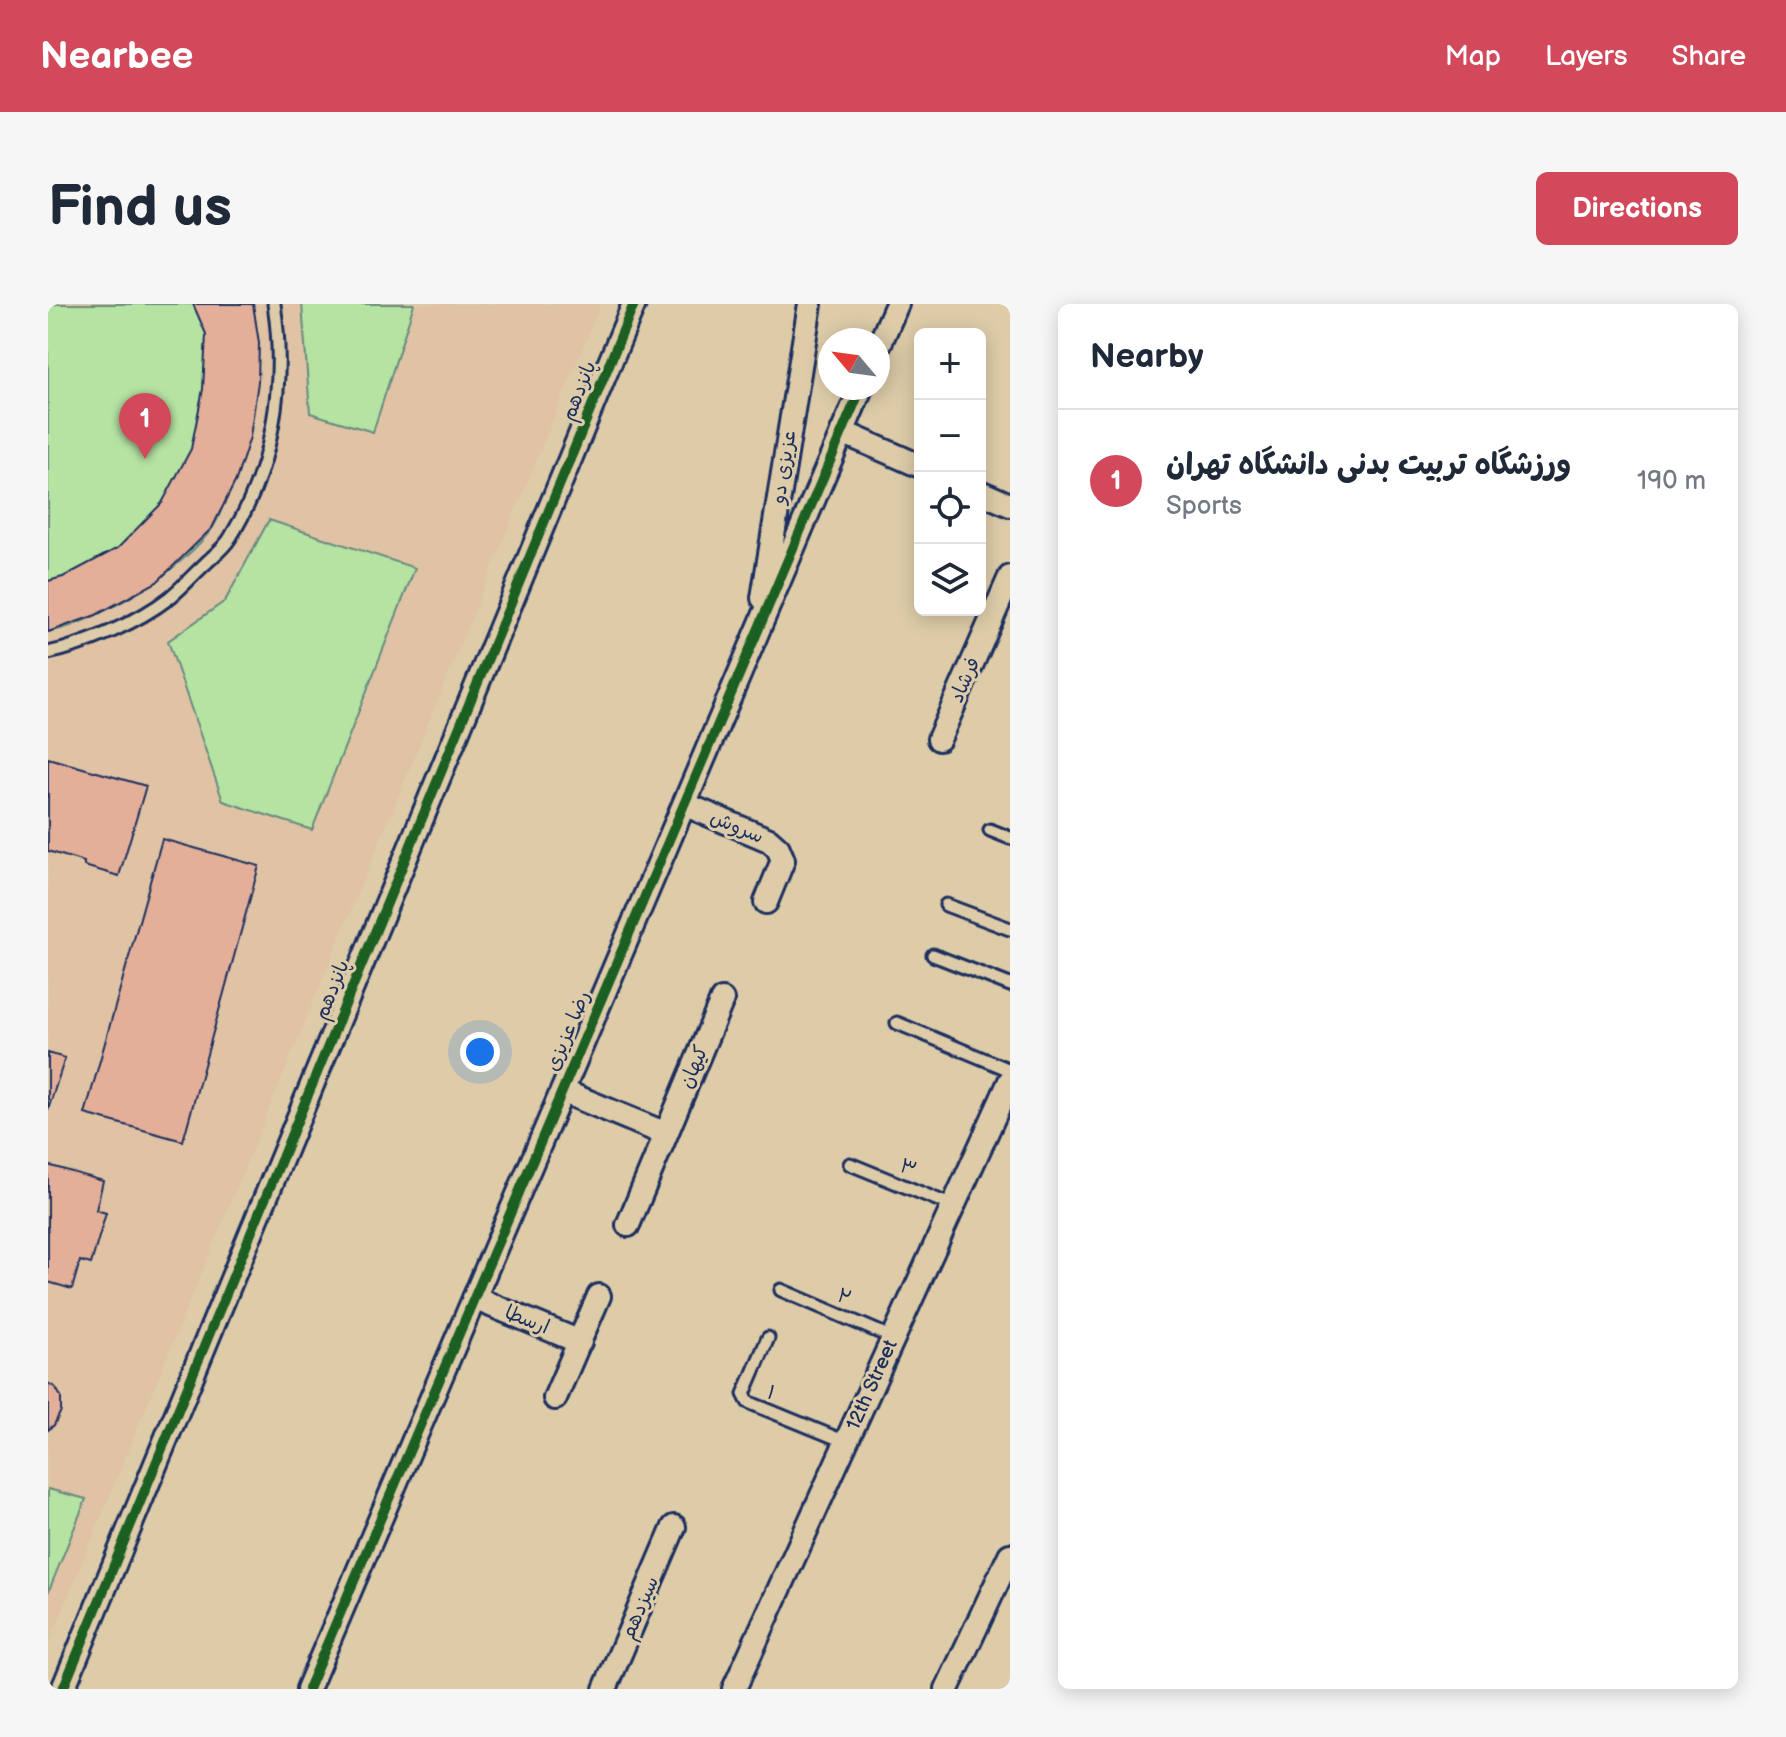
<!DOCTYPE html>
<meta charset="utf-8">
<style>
body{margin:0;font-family:"Balsamiq Sans","Playpen Sans Arabic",sans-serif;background:#f6f6f7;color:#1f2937}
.controls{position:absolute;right:24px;top:24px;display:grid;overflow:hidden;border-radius:12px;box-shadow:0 4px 20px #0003}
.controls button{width:72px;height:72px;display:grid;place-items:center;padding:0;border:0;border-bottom:2px solid #e0e1e3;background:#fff;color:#1f2937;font:40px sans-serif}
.compass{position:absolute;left:770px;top:24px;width:72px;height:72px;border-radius:50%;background:#fff;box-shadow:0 4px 20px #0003;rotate:299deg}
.you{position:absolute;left:432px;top:748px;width:28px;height:28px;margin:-20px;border:6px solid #fff;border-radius:50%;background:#1a73e8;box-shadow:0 0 0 12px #1a73e833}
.badge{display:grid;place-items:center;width:52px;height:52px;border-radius:50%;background:#d1495b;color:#fff;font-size:26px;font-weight:700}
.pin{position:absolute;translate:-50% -66px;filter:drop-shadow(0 2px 4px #0008)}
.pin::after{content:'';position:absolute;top:42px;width:28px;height:24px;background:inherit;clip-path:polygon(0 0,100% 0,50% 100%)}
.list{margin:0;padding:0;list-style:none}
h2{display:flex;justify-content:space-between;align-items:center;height:104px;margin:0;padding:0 32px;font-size:34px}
h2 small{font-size:26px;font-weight:400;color:#747a83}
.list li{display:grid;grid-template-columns:52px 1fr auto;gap:24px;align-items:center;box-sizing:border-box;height:144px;padding:0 32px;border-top:2px solid #e0e1e3}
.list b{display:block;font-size:30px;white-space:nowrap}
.list p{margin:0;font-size:26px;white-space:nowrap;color:#747a83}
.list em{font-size:26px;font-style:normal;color:#747a83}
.icon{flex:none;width:44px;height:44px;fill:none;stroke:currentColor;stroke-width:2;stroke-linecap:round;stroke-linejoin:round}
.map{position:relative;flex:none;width:962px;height:1385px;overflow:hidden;border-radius:12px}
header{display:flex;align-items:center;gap:48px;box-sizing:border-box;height:112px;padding:0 40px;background:#d1495b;color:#fff}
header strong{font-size:38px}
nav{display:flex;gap:44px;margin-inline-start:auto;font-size:28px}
.intro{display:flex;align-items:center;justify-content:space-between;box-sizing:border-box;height:192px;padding:0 48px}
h1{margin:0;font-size:56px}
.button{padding:20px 36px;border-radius:12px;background:#d1495b;color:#fff;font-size:28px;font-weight:700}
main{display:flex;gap:48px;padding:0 48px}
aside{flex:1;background:#fff;border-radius:12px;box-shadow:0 4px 20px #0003}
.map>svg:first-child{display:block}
</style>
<header>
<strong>Nearbee</strong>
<nav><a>Map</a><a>Layers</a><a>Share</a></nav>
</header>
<div class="intro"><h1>Find us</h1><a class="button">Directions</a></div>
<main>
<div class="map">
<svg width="962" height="1385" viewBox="0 0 962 1385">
<rect width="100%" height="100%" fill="#decca9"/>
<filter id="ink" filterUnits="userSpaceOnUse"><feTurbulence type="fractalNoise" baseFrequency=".0125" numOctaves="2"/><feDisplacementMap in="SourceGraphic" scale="16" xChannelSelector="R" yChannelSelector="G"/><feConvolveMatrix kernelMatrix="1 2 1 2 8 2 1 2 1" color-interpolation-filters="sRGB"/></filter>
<g filter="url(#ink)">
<path fill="#e0c3a4" d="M0,0H553L0,1342Z"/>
<path fill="#b4e3a2" stroke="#688980" stroke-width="2" d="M0,0H205C216,69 208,134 177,197C173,206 170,217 164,225C141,255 101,284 68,301C47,312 24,324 0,328Z
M254,0H366L325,128L262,109Z
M221,216L367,264L264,526L175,497L120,337L177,297Z
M0,1185L38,1195L0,1289Z"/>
<path fill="#e4af99" stroke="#1b2f5e" stroke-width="2" d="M145,0H205L211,39L210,78L202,133L188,176L164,224L109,278L48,311L0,328V277L15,273L70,244L114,199L143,145L155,85L158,30Z
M0,454L98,482L71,572L36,562V558L0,547Z
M114,535L211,562L135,837L37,810Z
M0,749L17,754L0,806Z
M0,861L55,877L48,906L58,909L43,960L32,957L24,985L0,978Z
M0,1079L8,1084L13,1093V1107L6,1121L0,1126Z"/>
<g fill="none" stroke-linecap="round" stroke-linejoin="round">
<g stroke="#1b2f5e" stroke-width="17">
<path id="service" d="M0,349C38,341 90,318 121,294C134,284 145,271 157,260C165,252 176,244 182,234C225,165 238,79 226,0
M942,526L962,534
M898,601L962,625
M885,651L962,681
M849,719L962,766
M802,860L905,902
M733,986L845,1034
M720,1034L696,1090L700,1098L798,1138"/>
</g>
<g stroke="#1b2f5e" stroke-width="28">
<path id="minor" d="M830,44L849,0
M794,128L872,162
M932,188L962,201
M715,294L762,0
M891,435L962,273
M636,500L721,536L730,544L735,556L718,598
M514,787L618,830
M580,921L674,696
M426,994L532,1038
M507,1094L551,992
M15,1385L586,0
M260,1385L813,84
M557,1385L626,1223
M686,1385L962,777
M899,1385L962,1251"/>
</g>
<use href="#service" stroke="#decca9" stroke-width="11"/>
<use href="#minor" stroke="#decca9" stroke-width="22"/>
<g stroke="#decca9" stroke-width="15">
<path id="cycleway" d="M15,1385L586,0
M260,1385L813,84"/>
</g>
<use href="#cycleway" stroke="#1b5e20" stroke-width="10"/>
</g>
</g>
<g text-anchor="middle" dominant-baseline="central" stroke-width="6" stroke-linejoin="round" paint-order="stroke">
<g font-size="20" fill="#1b2f5e" stroke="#decca9">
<text transform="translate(531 87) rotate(-68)">پانزدهم</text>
<text transform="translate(736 163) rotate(-81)">عزیزی دو</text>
<text transform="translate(917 376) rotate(-66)">فرشاد</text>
<text transform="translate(689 523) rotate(23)">سروش</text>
<text transform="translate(284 686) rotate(-68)">پانزدهم</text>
<text transform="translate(520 727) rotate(-67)">رضا عزیزی</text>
<text transform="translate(646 763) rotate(-67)">کیهان</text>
<text transform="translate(860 864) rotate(22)">۳</text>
<text transform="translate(796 993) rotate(23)">۲</text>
<text transform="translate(479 1016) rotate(22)">ارسطا</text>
<text transform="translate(824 1081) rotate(-66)">12th Street</text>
<text transform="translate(723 1089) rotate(22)">۱</text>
<text transform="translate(592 1304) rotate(-67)">سیزدهم</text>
</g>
</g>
</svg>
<div class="controls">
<button>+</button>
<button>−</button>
<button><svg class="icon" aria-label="locate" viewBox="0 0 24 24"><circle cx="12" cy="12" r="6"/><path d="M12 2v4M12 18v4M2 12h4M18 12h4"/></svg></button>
<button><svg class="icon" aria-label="layers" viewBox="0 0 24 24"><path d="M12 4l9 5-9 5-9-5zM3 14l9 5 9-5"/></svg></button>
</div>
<svg class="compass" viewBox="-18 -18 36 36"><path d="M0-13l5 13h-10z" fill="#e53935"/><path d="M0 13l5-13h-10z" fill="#747a83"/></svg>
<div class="you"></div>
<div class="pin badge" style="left:97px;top:155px">1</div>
</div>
<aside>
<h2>Nearby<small></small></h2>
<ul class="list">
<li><span class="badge">1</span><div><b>ورزشگاه تربیت بدنی دانشگاه تهران</b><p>Sports</p></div><em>190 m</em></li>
</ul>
</aside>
</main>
